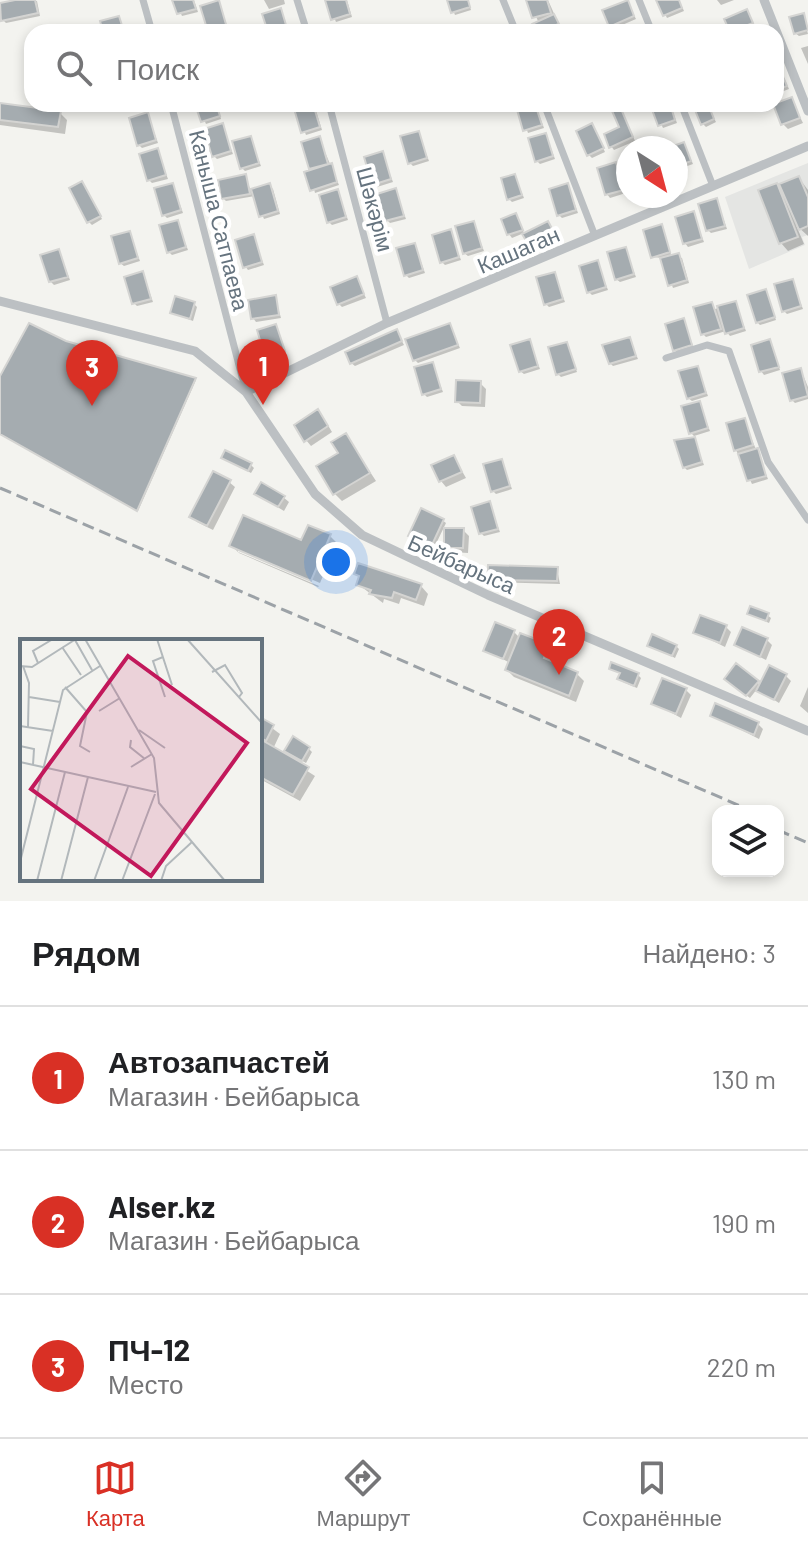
<!DOCTYPE html>
<html lang="ru">
<meta charset="utf-8">
<style>
body{margin:0;font-family:Barlow,sans-serif;background:#f2f2f2;color:#202124}
.controls{position:absolute;right:24px;bottom:24px;display:grid;overflow:hidden;border-radius:16px;box-shadow:0 4px 12px #0003}
.controls button{width:72px;height:72px;display:grid;place-items:center;padding:0;border:0;border-bottom:2px solid #e0e0e0;background:#fff;color:#202124;font:40px sans-serif}
.compass{position:absolute;left:616px;top:136px;width:72px;height:72px;border-radius:50%;background:#fff;box-shadow:0 4px 12px #0003;rotate:144deg}
.you{position:absolute;left:336px;top:562px;width:28px;height:28px;margin:-20px;border:6px solid #fff;border-radius:50%;background:#1a73e8;box-shadow:0 0 0 12px #1a73e833}
.badge{display:grid;place-items:center;width:52px;height:52px;border-radius:50%;background:#d93025;color:#fff;font-size:26px;font-weight:700}
.pin{position:absolute;translate:-50% -66px;filter:drop-shadow(0 2px 4px #0008)}
.pin::after{content:'';position:absolute;top:42px;width:28px;height:24px;background:inherit;clip-path:polygon(0 0,100% 0,50% 100%)}
.list{margin:0;padding:0;list-style:none}
h2{display:flex;justify-content:space-between;align-items:center;height:104px;margin:0;padding:0 32px;font-size:34px}
h2 small{font-size:26px;font-weight:400;color:#757577}
.list li{display:grid;grid-template-columns:52px 1fr auto;gap:24px;align-items:center;box-sizing:border-box;height:144px;padding:0 32px;border-top:2px solid #e0e0e0}
.list b{display:block;font-size:30px;white-space:nowrap}
.list p{margin:0;font-size:26px;white-space:nowrap;color:#757577}
.list em{font-size:26px;font-style:normal;color:#757577}
.icon{flex:none;width:44px;height:44px;fill:none;stroke:currentColor;stroke-width:2;stroke-linecap:round;stroke-linejoin:round}
.map{position:relative;flex:none;width:808px;height:901px;overflow:hidden}
.search{position:absolute;background:#fff;box-shadow:0 4px 12px #0003;left:24px;right:24px;top:24px;height:88px;display:flex;align-items:center;gap:20px;box-sizing:border-box;padding:0 28px;border-radius:24px;color:#757577;font-size:30px}
.sheet{height:536px;background:#fff}
nav{display:flex;justify-content:space-around;align-items:center;box-sizing:border-box;height:112px;border-top:2px solid #e0e0e0;background:#fff;font-size:22px;color:#757577}
nav a{display:grid;justify-items:center;gap:4px}
nav .on{color:#d93025}
.map>svg:first-child{display:block}
</style>
<div class="map">
<svg width="808" height="901" viewBox="0 0 808 901">
<rect width="100%" height="100%" fill="#f3f3ef"/>
<path fill="#e4e5e3" d="M808,163V235L802,237L805,245L749,269L725,197Z"/>
<path fill="#0003" d="M25,0L37,1L40,16L6,23L3,20Z
M175,0H194L198,12L182,16Z
M264,0H284L285,4L269,9Z
M327,0H347L352,17L336,22Z
M449,0H468L471,10L455,15Z
M528,0H548L560,27L538,32L534,25L539,23Z
M658,0H679L684,11L667,18Z
M717,0H734L721,5Z
M218,2L229,31L210,32L202,7Z
M627,2L636,19L613,29L610,26Z
M746,11L758,31L766,32H733L727,20Z
M803,15L808,34L799,36L795,33Z
M808,46V64L801,48Z
M776,68L781,71L789,89L776,94Z
M791,99L803,123L788,129L783,124Z
M126,104H146L147,107L131,112Z
M197,104H217L221,119L206,124Z
M314,104L322,130L306,135L295,107Z
M535,104L544,128L528,133L519,107Z
M567,104H587L588,107L572,112Z
M611,104H619L635,141L614,150L611,146L621,128Z
M652,104H670L677,123L663,128Z
M0,105L60,113L67,120L65,134L0,125Z
M708,107L716,122L706,127L703,124Z
M148,115L158,143L142,148L139,145Z
M592,125L605,152L592,158L589,155Z
M222,126L233,154L217,159L214,156Z
M418,133L429,161L413,166L410,163Z
M546,135L555,159L540,164L537,161Z
M250,138L261,166L245,171L242,168Z
M319,138L339,185L315,193L303,143Z
M684,144L693,164L676,170L674,148Z
M157,150L168,179L152,183L149,180Z
M382,154L393,182L377,187L374,183Z
M616,165L626,193L610,198L607,194Z
M245,176L251,191L270,186L273,189L280,214L264,219L255,196L226,201L223,198Z
M515,176L524,198L512,202L509,199Z
M799,178L808,190V236L796,225L804,244L788,251L781,243L760,192L776,185L786,195Z
M173,185L183,213L167,218L164,215Z
M568,185L578,213L562,218L559,215Z
M85,186L102,219L92,225L89,222Z
M395,190L406,219L390,223L387,220Z
M338,192L348,220L332,225L329,222Z
M717,200L727,229L711,233L708,230Z
M693,214L704,242L688,247L685,243Z
M516,215L525,235L550,226L559,242L536,253L533,250L524,233L512,238L509,234Z
M177,222L188,250L172,255L169,252Z
M473,223L484,251L468,256L464,253Z
M661,227L672,257L682,258L689,283L673,288L662,258L653,257Z
M450,232L461,260L445,265L442,262Z
M129,233L140,261L124,266L120,263Z
M253,237L264,265L248,270L245,266Z
M415,245L425,273L409,278L406,275Z
M625,249L636,277L620,282L616,279Z
M59,251L70,280L54,285L50,281Z
M597,262L608,290L592,295L589,292Z
M143,273L153,302L137,306L134,303Z
M554,274L565,302L549,307L546,304Z
M356,278L366,298L342,307L339,304Z
M792,281L803,309L787,314L784,311Z
M766,292L776,320L760,325L757,322Z
M275,297L281,318L256,322L253,318Z
M735,303L746,331L730,336L726,331L706,337L703,334L712,304L715,309Z
M194,304L197,307L193,321L172,313Z
M683,320L694,348L678,353L674,350Z
M449,325L460,348L418,363L415,360Z
M276,326L286,354L270,359L267,356Z
M397,332L404,345L355,366L351,363Z
M629,339L638,359L613,366L610,363Z
M529,341L540,369L524,374L520,371Z
M770,341L780,370L764,375L761,371Z
M65,343L196,380L138,511L0,433V380Z
M567,344L577,372L561,377L558,374Z
M432,364L443,392L427,397L424,394Z
M697,368L708,396L692,401L688,398Z
M801,370L808,387V399L795,403L792,400Z
M480,383L486,389L485,407L462,406L457,401Z
M699,403L710,431L694,436L691,433Z
M323,417L332,432L311,446L306,440Z
M744,420L768,479L752,484L736,450Z
M346,435L376,481L342,501L335,494Z
M694,439L704,465L687,470L684,467Z
M454,457L466,478L446,487L441,481Z
M223,458L251,465L254,468L251,473Z
M501,461L512,489L496,494L493,491Z
M229,482L235,487L213,530L197,522L192,517Z
M256,494L283,497L289,502L284,511Z
M489,503L500,532L484,536L481,533Z
M442,520L446,523L434,548L410,536Z
M463,530L469,536L468,553L451,552L446,547Z
M330,536L337,543L320,583L238,548V552L232,546L302,543Z
M238,552L319,586L318,587L239,553Z
M557,569L560,584L493,582L489,579Z
M359,585L421,586L428,594L424,606L401,598L399,604L384,599L383,603Z
M749,614L767,615L771,618L769,623Z
M726,627L731,632L725,647L695,632Z
M514,632L520,638L548,646L556,654L552,664L577,674L584,681L576,702L514,677L507,670L510,663L486,650Z
M767,640L772,645L766,660L736,645Z
M650,645L676,646L679,649L675,658Z
M611,668L638,675L641,678L637,688L623,682L621,674Z
M785,675L791,681L779,703L757,689L750,698L729,682H757L761,686Z
M808,687V713L800,706Z
M686,690L691,695L681,718L654,703Z
M712,715L758,724L763,729L759,739Z
M260,719L280,734L273,749L315,776L300,801L260,779Z
M309,749L312,752L306,763L290,754Z"/>
<path fill="#a5acb0" stroke="#d4d4d2" stroke-width="2" d="M15,0H35L38,13L1,21L0,3Z
M172,0H193L196,9L177,14Z
M219,0L227,28L208,32L200,6Z
M325,0H346L350,14L331,20Z
M447,0H468L470,7L451,13Z
M526,0H547L551,13L532,18Z
M628,0L634,16L609,27L602,10Z
M656,0H679L682,8L663,16Z
M281,8L288,32H268L262,14Z
M747,9L753,23L730,32L724,19Z
M804,13L808,30L794,34L789,17Z
M554,14L559,24L535,32L532,24Z
M119,16L124,32H103L100,21Z
M778,65L787,86L776,90V66Z
M792,97L800,118L781,125L773,104Z
M0,103L61,111L58,127L0,120Z
M195,104H216L220,116L201,122Z
M313,104L320,127L301,133L293,105Z
M535,104L542,125L523,131L516,106Z
M609,104H619L633,137L609,148L604,134L619,127Z
M650,104H670L675,120L658,126Z
M708,104L714,119L701,125L695,110Z
M148,112L156,140L137,146L129,118Z
M223,123L231,151L212,157L204,129Z
M592,123L604,148L587,156L576,131Z
M419,131L427,158L408,164L400,136Z
M546,133L553,156L535,162L528,138Z
M251,136L259,163L240,169L232,141Z
M320,136L328,164L309,169L301,142Z
M684,142L691,161L676,167V148H668Z
M158,148L166,175L147,181L139,154Z
M383,151L391,179L372,185L364,157Z
M616,162L624,190L605,195L597,168Z
M332,163L337,182L310,191L304,172Z
M246,174L250,194L221,199L218,180Z
M515,174L522,195L507,200L501,178Z
M799,176L808,197V226L799,230L779,184Z
M82,181L101,216L87,223L69,188Z
M173,183L181,210L162,216L154,188Z
M270,183L278,211L259,217L251,189Z
M568,183L576,210L557,216L549,189Z
M777,183L798,237L779,244L758,190Z
M396,188L404,216L385,221L377,194Z
M338,189L346,217L327,223L319,195Z
M717,198L725,226L706,231L698,204Z
M694,211L702,239L683,244L675,217Z
M516,213L523,230L507,235L501,219Z
M178,220L186,247L167,253L159,225Z
M474,221L482,248L463,254L455,226Z
M548,221L557,238L532,251L522,234Z
M662,224L670,252L651,258L643,230Z
M451,229L459,257L440,263L432,235Z
M130,231L138,258L119,264L111,236Z
M254,234L262,262L243,268L235,240Z
M415,243L423,270L404,276L396,248Z
M626,247L634,274L615,280L607,252Z
M59,249L68,277L49,282L40,255Z
M679,253L687,280L668,286L660,258Z
M598,260L606,287L587,293L579,266Z
M143,271L151,299L132,304L124,277Z
M555,272L563,299L544,305L536,277Z
M357,276L364,294L337,305L330,287Z
M793,279L801,306L782,312L774,284Z
M766,289L775,317L756,323L747,295Z
M276,295L279,315L251,319L248,300Z
M175,296L195,302L190,319L170,313Z
M736,301L744,328L725,334L717,306Z
M712,302L721,329L701,335L693,307Z
M684,318L692,345L673,351L665,324Z
M29,323L66,341L196,378L137,511L0,434V376Z
M450,323L458,345L413,361L405,339Z
M276,324L285,351L265,357L257,330Z
M397,329L402,341L350,364L345,352Z
M630,337L636,356L609,364L602,345Z
M530,339L538,366L519,372L510,345Z
M770,339L779,367L759,372L751,345Z
M567,342L576,369L556,375L548,347Z
M433,362L441,389L422,395L414,367Z
M698,366L706,393L687,399L678,371Z
M801,368L808,396L790,401L782,373Z
M456,380L481,381L480,403L455,402Z
M700,401L708,428L689,434L681,406Z
M318,409L328,426L304,442L294,425Z
M745,418L753,445L734,451L726,423Z
M346,433L370,473L333,495L316,466L338,453L331,442Z
M695,437L702,462L683,468L674,440Z
M758,448L766,476L747,481L738,454Z
M225,450L252,463L248,471L221,458Z
M454,455L462,472L439,482L431,465Z
M502,459L510,486L491,492L483,464Z
M213,471L231,480L207,526L189,517Z
M261,482L285,496L278,507L254,494Z
M490,501L498,529L479,534L471,507Z
M421,508L444,519L431,547L408,536Z
M243,515L301,540L308,525L331,534L311,581L229,546Z
M444,528H464L463,548H444Z
M358,563L422,584L416,600L394,592L392,598L369,594L371,590L356,585L359,576L354,574Z
M488,565L558,567L557,581L487,580Z
M750,606L769,613L766,621L747,614Z
M700,615L727,625L720,643L693,633Z
M495,622L515,630L503,659L483,651Z
M742,627L768,638L760,657L734,645Z
M520,633L549,644L544,658L578,672L569,696L505,670Z
M652,634L677,645L672,656L647,646Z
M611,662L639,673L634,686L617,679L620,673L609,669Z
M736,663L759,681L746,696L724,679Z
M769,665L787,674L774,700L756,691Z
M662,678L687,688L676,714L651,704Z
M715,703L759,722L754,735L710,716Z
M260,717L274,725L266,741L260,737Z
M293,736L310,747L302,761L284,751Z
M260,739L309,767L293,795L260,777Z"/>
<g fill="none" stroke-linecap="round" stroke-linejoin="round">
<path stroke="#bcc0c3" stroke-width="7" d="M143,0L152,32
M297,0L307,32
M503,0L516,32
M639,0L652,32
M171,104L246,392
M329,104L387,323
M544,104L595,236
M681,104L713,186
M666,358L707,345L729,351L768,462L808,520"/>
<path stroke="#bcc0c3" stroke-width="9" d="M764,0L808,111
M0,301L195,351L246,392L315,494L362,535L488,595L808,731
M246,392L387,323L808,146"/>
<path stroke="#9ca2a7" stroke-width="3" stroke-dasharray="12 6" stroke-linecap="butt" d="M0,488L752,811
M778,830L808,843"/>
</g>
<g text-anchor="middle" dominant-baseline="central" stroke-width="8" stroke-linejoin="round" paint-order="stroke">
<g font-size="22" fill="#65737e" stroke="#fff">
<text transform="translate(376 209) rotate(75)">Шәкәрім</text>
<text transform="translate(220 220) rotate(76)">Каныша Сатпаева</text>
<text transform="translate(518 249) rotate(-23)">Кашаган</text>
<text transform="translate(462 563) rotate(24)">Бейбарыса</text>
</g>
</g>
<g transform="translate(20 639)">
<rect width="242" height="242" fill="#f3f3ef"/>
<path fill="none" stroke="#b2b8bb" stroke-width="2" d="M65,0L134,119L139,164L205,242M137,0L152,46M167,0L242,84M55,1L72,31M42,8L61,36M143,18L133,22L145,58M18,24L13,12L33,0M0,27L12,28L56,0M3,27L9,44L8,88M192,33L205,26L222,54L219,58M45,48L67,73L60,107L70,113M9,58L40,63M79,72L100,59M0,87L33,92M119,91L145,109M111,101L110,108L125,120M0,107L14,110L13,126M0,123L136,153M111,128L132,115M0,223L43,51L80,27M17,242L45,133M41,242L68,138M74,242L108,148M102,242L135,155M141,242L146,227L172,203"/>
<path fill="#c2185b" fill-opacity="0.15" stroke="#c2185b" stroke-width="4" d="M108,17L227,104L131,237L11,150Z"/>
<rect width="242" height="242" fill="none" stroke="#65737e" stroke-width="4"/>
</g>
</svg>
<div class="controls">
<button><svg class="icon" aria-label="layers" viewBox="0 0 24 24"><path d="M12 4l9 5-9 5-9-5zM3 14l9 5 9-5"/></svg></button>
</div>
<svg class="compass" viewBox="-18 -18 36 36"><path d="M0-13l5 13h-10z" fill="#e53935"/><path d="M0 13l5-13h-10z" fill="#757577"/></svg>
<div class="you"></div>
<div class="pin badge" style="left:263px;top:405px">1</div>
<div class="pin badge" style="left:559px;top:675px">2</div>
<div class="pin badge" style="left:92px;top:406px">3</div>
<div class="search"><svg class="icon" aria-label="search" viewBox="0 0 24 24"><circle cx="10" cy="10" r="6"/><path d="M15 15l6 6"/></svg>Поиск</div>
</div>
<section class="sheet">
<h2>Рядом<small>Найдено: 3</small></h2>
<ul class="list">
<li><span class="badge">1</span><div><b>Автозапчастей</b><p>Магазин · Бейбарыса</p></div><em>130 m</em></li>
<li><span class="badge">2</span><div><b>Alser.kz</b><p>Магазин · Бейбарыса</p></div><em>190 m</em></li>
<li><span class="badge">3</span><div><b>ПЧ-12</b><p>Место</p></div><em>220 m</em></li>
</ul>
</section>
<nav>
<a class="on"><svg class="icon" aria-label="map" viewBox="0 0 24 24"><path d="M3 6l6-2 6 2 6-2v14l-6 2-6-2-6 2zM9 4v14M15 6v14"/></svg>Карта</a>
<a><svg class="icon" aria-label="directions" viewBox="0 0 24 24"><path d="M12 3l9 9-9 9-9-9zM9 14v-3h6M13 9l2 2-2 2"/></svg>Маршрут</a>
<a><svg class="icon" aria-label="saved" viewBox="0 0 24 24"><path d="M7 4h10v16l-5-4-5 4z"/></svg>Сохранённые</a>
</nav>
